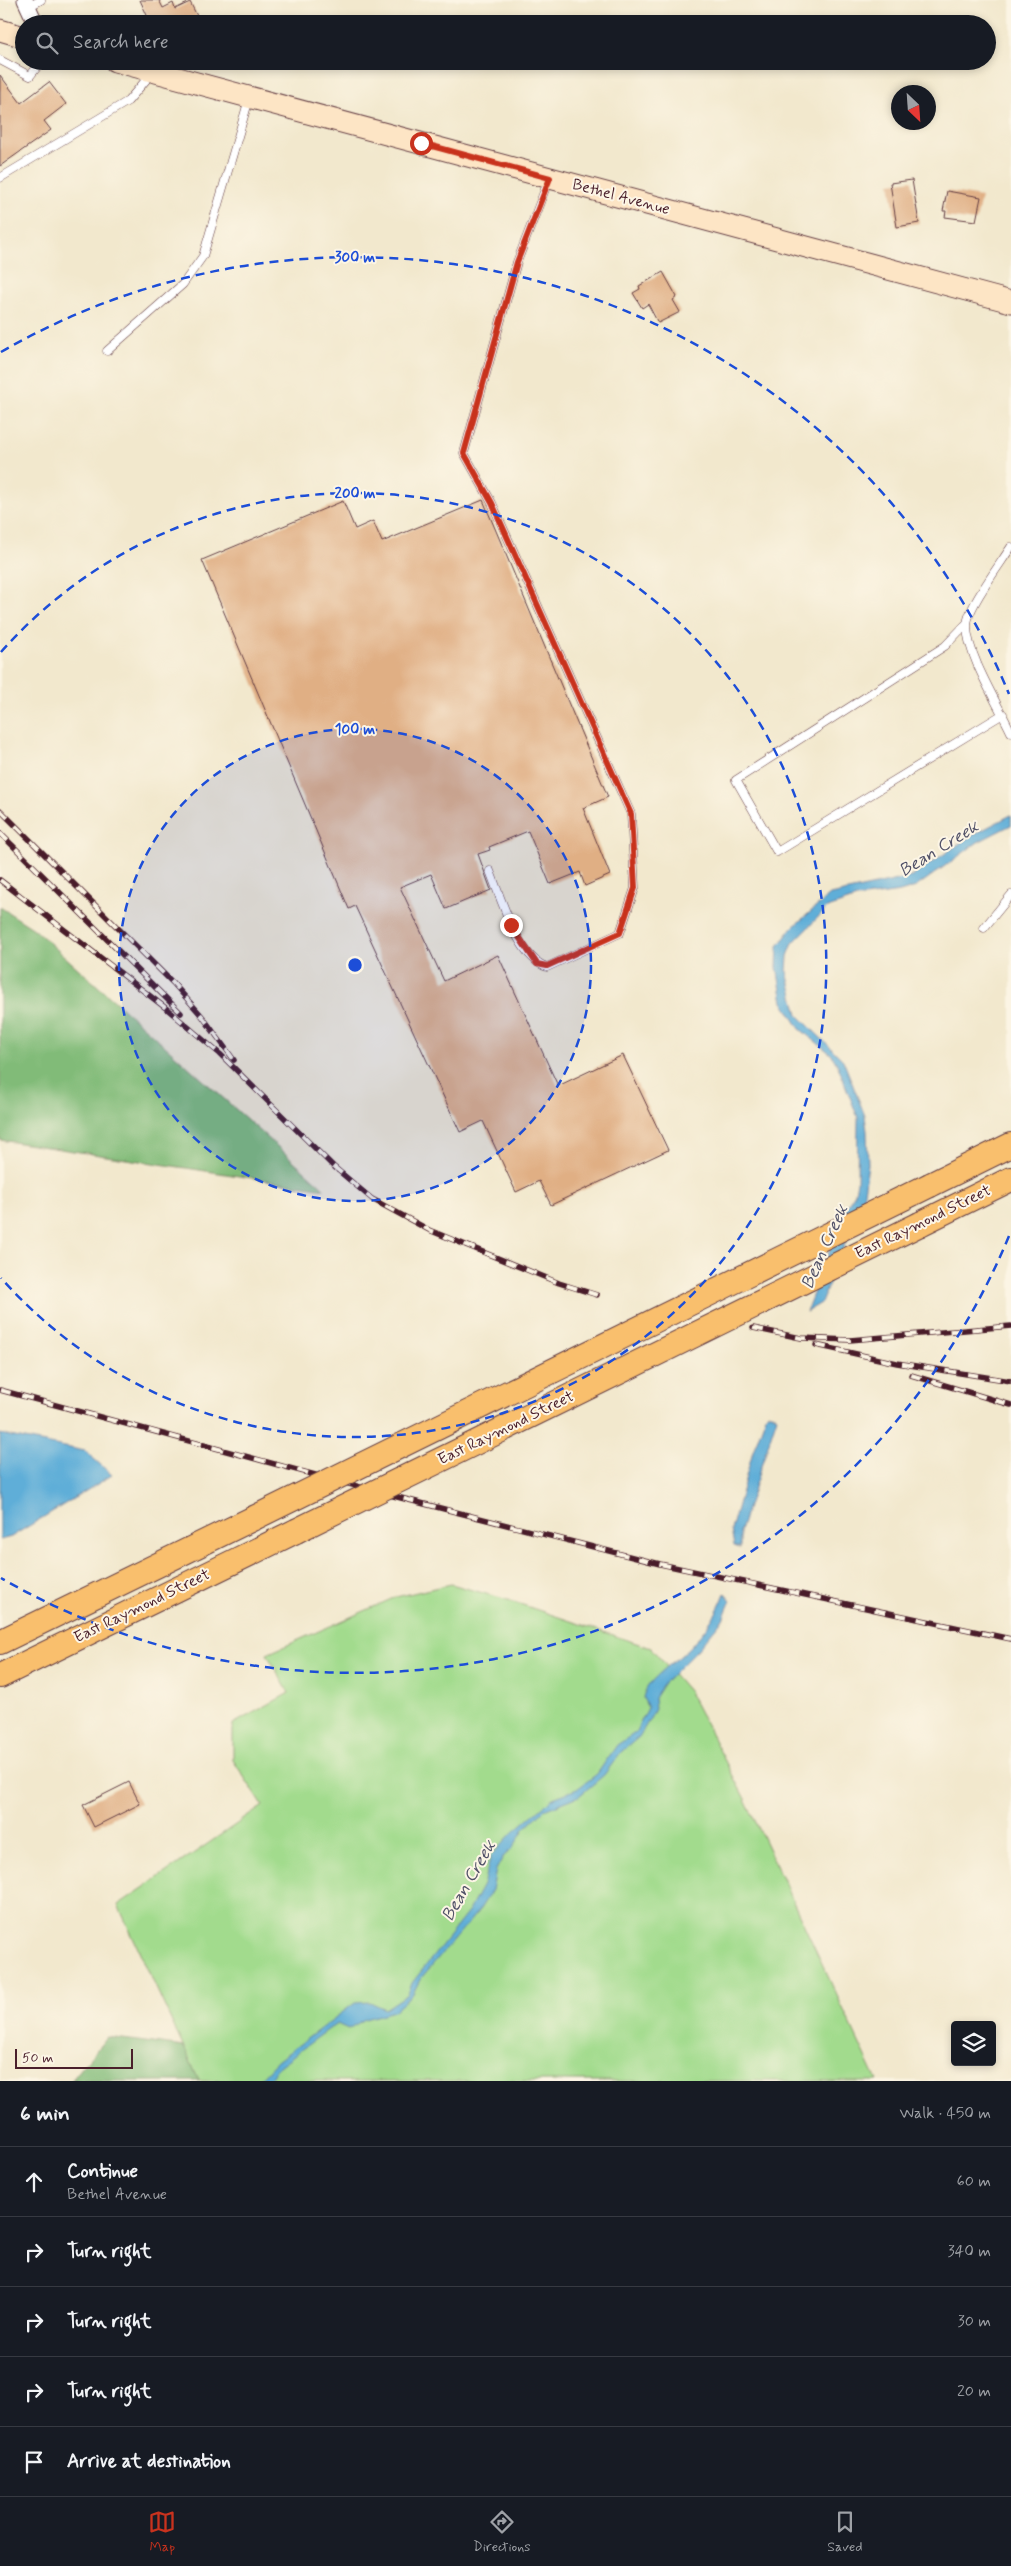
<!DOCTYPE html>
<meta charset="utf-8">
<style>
body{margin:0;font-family:Mynerve,sans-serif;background:#20242c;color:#f1f3f6}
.controls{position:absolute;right:15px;bottom:15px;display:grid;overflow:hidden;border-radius:5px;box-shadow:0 2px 8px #0003}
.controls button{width:45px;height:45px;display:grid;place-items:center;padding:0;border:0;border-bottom:1px solid #363941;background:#171b24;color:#f1f3f6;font:25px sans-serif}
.compass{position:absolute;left:891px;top:85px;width:45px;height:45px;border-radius:50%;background:#171b24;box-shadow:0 2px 8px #0003;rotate:155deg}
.scale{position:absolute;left:15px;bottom:12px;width:118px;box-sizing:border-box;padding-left:5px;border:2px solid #4a1f2b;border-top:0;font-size:14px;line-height:18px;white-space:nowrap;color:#4a1f2b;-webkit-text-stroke:4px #fcf5e5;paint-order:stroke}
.stop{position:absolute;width:15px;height:15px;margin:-11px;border:4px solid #c8321e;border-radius:50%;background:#fff}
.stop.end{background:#c8321e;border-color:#fff;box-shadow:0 1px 5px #0008}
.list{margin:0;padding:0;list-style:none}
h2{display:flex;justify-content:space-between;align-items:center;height:65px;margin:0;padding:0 20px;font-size:21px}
h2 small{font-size:16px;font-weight:400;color:#9ea1a6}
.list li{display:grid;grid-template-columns:32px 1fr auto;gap:15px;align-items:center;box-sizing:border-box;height:70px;padding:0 20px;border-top:1px solid #363941}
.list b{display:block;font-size:19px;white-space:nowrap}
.list p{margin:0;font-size:16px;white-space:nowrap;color:#9ea1a6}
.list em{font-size:16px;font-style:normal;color:#9ea1a6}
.icon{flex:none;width:28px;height:28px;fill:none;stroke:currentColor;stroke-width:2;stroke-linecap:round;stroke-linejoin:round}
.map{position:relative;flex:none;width:1011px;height:2081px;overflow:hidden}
.search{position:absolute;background:#171b24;box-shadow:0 2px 8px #0003;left:15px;right:15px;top:15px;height:55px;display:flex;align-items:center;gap:12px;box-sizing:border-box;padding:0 18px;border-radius:28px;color:#9ea1a6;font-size:19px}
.sheet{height:415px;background:#171b24}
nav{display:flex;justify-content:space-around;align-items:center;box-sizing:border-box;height:70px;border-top:1px solid #363941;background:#171b24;font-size:14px;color:#9ea1a6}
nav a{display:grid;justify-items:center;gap:2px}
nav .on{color:#c8321e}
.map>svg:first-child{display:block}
</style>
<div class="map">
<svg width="1011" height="2081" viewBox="0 0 1011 2081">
<rect width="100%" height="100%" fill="#fcf5e5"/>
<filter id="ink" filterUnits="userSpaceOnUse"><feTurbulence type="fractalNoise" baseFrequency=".02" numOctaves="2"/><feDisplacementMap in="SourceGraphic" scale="10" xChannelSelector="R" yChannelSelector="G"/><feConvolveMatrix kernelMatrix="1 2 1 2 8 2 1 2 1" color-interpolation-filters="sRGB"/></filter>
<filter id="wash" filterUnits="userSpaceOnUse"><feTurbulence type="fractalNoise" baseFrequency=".0096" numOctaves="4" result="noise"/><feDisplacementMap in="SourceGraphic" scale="20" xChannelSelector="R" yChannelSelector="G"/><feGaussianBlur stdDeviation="1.12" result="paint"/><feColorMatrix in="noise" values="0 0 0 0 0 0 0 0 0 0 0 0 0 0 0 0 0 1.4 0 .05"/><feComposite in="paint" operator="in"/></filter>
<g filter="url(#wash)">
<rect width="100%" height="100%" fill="#f2e8cd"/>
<path fill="#a2db8d" stroke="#767d5c" d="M451,1584L508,1600L651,1648L689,1692L745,1799L877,2081H199L118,1905L263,1806L233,1760V1724L289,1693L267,1654L396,1597Z"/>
<path fill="#81bb78" stroke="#666d52" d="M0,907L34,929L325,1189L0,1140Z
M107,2037L184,2047L199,2081H71Z"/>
<path fill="#5eaed8" stroke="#546682" d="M1011,815V825L978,842L916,887L900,892L857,898L827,908L793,943L788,956L787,972L798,1015L843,1060L865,1116L867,1131L868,1164L863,1200L821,1303L806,1312L847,1205L855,1193L857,1181L858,1118L838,1066L831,1054L800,1029L783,1002L777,967L778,946L793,927L830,895L911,877L969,837Z
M767,1413H772L777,1417L740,1531V1548L734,1546L731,1530L753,1451Z
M0,1434L85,1451L112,1475L11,1537L0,1540Z
M725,1593L731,1600L723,1619L698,1649L663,1684L654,1698L655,1709L651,1717L639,1737L621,1752L604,1775L579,1796L544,1810L524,1829L513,1848L503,1857L496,1870L492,1890L480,1909L421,1978L412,1995L394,2011L365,2019L348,2029L337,2024L329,2029L279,2066L267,2081H258L277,2061L355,2003L370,2002L385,2009L408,1994L412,1983L469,1911L483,1885L491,1856L513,1832L553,1798L577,1789L597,1774L617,1745L635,1733L648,1708L643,1698C646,1678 678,1661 692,1645C706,1629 718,1613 725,1593Z"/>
<g id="blocks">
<path fill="#e0af84" d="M140,0H159L163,8L173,3L175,9L190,2L201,24H172L169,18L158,24H151Z
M0,75L21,103L49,82L66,104L44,121L51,130L0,166Z
M912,180L919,223L897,227L890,183Z
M947,191L981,197L976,221L945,217L946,211H943Z
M663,272L677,297L673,300L680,312L658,323L648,304L642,308L633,293L640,289L639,286Z
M483,500L608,797L583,808L610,875L585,886L580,872L550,884L528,831L489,847L490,850L478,854L491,890L446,909L431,874L400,887L444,981L498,955L558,1086L623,1055L668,1150L551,1205L539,1181L516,1192L483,1121L460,1132L355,906L349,909L202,560L343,501L355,529L373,521L382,542Z
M129,1782L140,1804L94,1827L83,1805Z"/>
</g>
</g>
<g filter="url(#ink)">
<use href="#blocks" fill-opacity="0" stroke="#633d43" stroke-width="1"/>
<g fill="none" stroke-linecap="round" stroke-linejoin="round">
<g stroke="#633d43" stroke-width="9">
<path id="lane" d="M28,7L41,0
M0,60L30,76L42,61
M0,178L128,101L152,73
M107,351L183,284L203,256L249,99
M1011,547C1001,563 967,608 967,625C966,653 998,704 1011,732
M967,623L945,646L736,780L777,852L1003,714
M490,871C501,898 518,958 547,967L620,933L635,888L631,814L492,503L464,453L517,262L549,179
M984,928L1011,895"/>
</g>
<g stroke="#633d43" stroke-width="17">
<path id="street" d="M25,0L36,24"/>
</g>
<g stroke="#633d43" stroke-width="23">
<path id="secondary" d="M0,30L24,37
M115,61L1011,302"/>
</g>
<g stroke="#633d43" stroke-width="26">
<path id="primary" d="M930,1185L1011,1145
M920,1224L1011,1179
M0,1642L254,1518
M0,1676L296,1531"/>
</g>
<use href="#lane" stroke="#fff" stroke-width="8"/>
<use href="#street" stroke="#fff" stroke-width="15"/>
<use href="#secondary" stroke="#fde5c5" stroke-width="21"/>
<use href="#primary" stroke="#f9bf6d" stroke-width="24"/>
<g stroke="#4a1f2b" stroke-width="5.5">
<path id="rail" d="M0,810L173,983L202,1016L234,1060
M0,833L181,1013
M0,880L167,1009L220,1054L333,1166L372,1199L429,1230L559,1283L597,1295
M753,1328L801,1338L850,1340L1011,1326
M816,1345L897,1363L1011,1381
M911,1375L1011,1405
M0,1390L401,1498L660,1564L1011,1639"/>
</g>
<use href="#rail" stroke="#fcf5e5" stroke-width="4" stroke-dasharray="11" stroke-linecap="butt"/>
<g stroke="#633d43" stroke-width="26" stroke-linecap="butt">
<path id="primary-bridge" d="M254,1518L930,1185
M296,1531L920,1224"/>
</g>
<use href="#primary-bridge" stroke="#f9bf6d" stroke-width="24"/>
</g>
</g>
<g fill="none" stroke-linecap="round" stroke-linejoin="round" filter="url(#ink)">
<path stroke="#c8321e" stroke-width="6" d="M421,143L550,178L517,262L464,453L492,503L631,814L635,888L620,933L547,966L537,964L511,925"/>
</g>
<circle cx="355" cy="965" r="236" fill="#1d4ed8" fill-opacity=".12"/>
<g fill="none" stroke="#1d4ed8" stroke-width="2.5" stroke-dasharray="9 6">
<circle cx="355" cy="965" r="236"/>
<path d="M1 652A472 472 0 1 1 1 1278"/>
<path d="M1009 1236A708 708 0 0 1 1 1578M1 352A708 708 0 0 1 1009 694"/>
</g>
<g text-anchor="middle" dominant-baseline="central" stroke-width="4" stroke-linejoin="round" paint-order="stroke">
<g font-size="16" fill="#4a1f2b" stroke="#fcf5e5">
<text transform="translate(621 197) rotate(15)">Bethel Avenue</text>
<text transform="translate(923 1222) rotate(-26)">East Raymond Street</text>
<text transform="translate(506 1428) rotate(-26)">East Raymond Street</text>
<text transform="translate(142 1606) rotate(-26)">East Raymond Street</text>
</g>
<g font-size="18" font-style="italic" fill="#515168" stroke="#fcf5e5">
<text transform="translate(939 849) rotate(-32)">Bean Creek</text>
<text transform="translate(825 1247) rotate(-66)">Bean Creek</text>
<text transform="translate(469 1881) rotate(-60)">Bean Creek</text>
</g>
</g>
<circle cx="355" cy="965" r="8" fill="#1d4ed8" stroke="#fcf5e5" stroke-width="2.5"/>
<g font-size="15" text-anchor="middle" font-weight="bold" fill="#1d4ed8" stroke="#fcf5e5" stroke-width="4" stroke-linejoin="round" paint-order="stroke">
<text x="355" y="262">300 m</text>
<text x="355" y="498">200 m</text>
<text x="355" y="734">100 m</text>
</g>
</svg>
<div class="controls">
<button><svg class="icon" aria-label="layers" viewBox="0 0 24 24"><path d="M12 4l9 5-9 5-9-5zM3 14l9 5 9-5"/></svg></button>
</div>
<svg class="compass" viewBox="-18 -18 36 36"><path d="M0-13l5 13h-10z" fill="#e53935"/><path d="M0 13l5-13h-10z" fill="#9ea1a6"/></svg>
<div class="scale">50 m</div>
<div class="stop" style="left:421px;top:143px"></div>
<div class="stop end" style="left:511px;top:925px"></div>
<div class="search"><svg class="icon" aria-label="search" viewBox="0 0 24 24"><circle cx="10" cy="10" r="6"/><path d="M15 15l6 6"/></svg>Search here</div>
</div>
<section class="sheet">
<h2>6 min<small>Walk · 450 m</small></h2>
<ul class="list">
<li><svg class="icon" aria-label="ahead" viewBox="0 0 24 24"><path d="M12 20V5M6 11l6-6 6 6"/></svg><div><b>Continue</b><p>Bethel Avenue</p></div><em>60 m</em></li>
<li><svg class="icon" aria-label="right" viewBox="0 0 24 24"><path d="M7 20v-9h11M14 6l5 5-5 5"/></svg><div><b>Turn right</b></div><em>340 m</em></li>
<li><svg class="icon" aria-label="right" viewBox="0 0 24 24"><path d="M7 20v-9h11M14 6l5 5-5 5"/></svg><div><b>Turn right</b></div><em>30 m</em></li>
<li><svg class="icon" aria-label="right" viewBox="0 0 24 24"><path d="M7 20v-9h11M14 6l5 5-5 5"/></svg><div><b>Turn right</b></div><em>20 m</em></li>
<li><svg class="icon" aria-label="arrive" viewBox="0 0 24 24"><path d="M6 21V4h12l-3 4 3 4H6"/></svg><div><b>Arrive at destination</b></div></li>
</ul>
</section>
<nav>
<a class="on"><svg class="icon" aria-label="map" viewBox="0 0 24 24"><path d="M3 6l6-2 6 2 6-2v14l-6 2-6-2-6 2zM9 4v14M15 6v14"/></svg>Map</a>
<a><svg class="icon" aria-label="directions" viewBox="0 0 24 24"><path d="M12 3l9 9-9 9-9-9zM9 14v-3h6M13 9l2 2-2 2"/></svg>Directions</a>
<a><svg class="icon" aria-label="saved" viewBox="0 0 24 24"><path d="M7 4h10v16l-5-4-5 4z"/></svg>Saved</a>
</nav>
